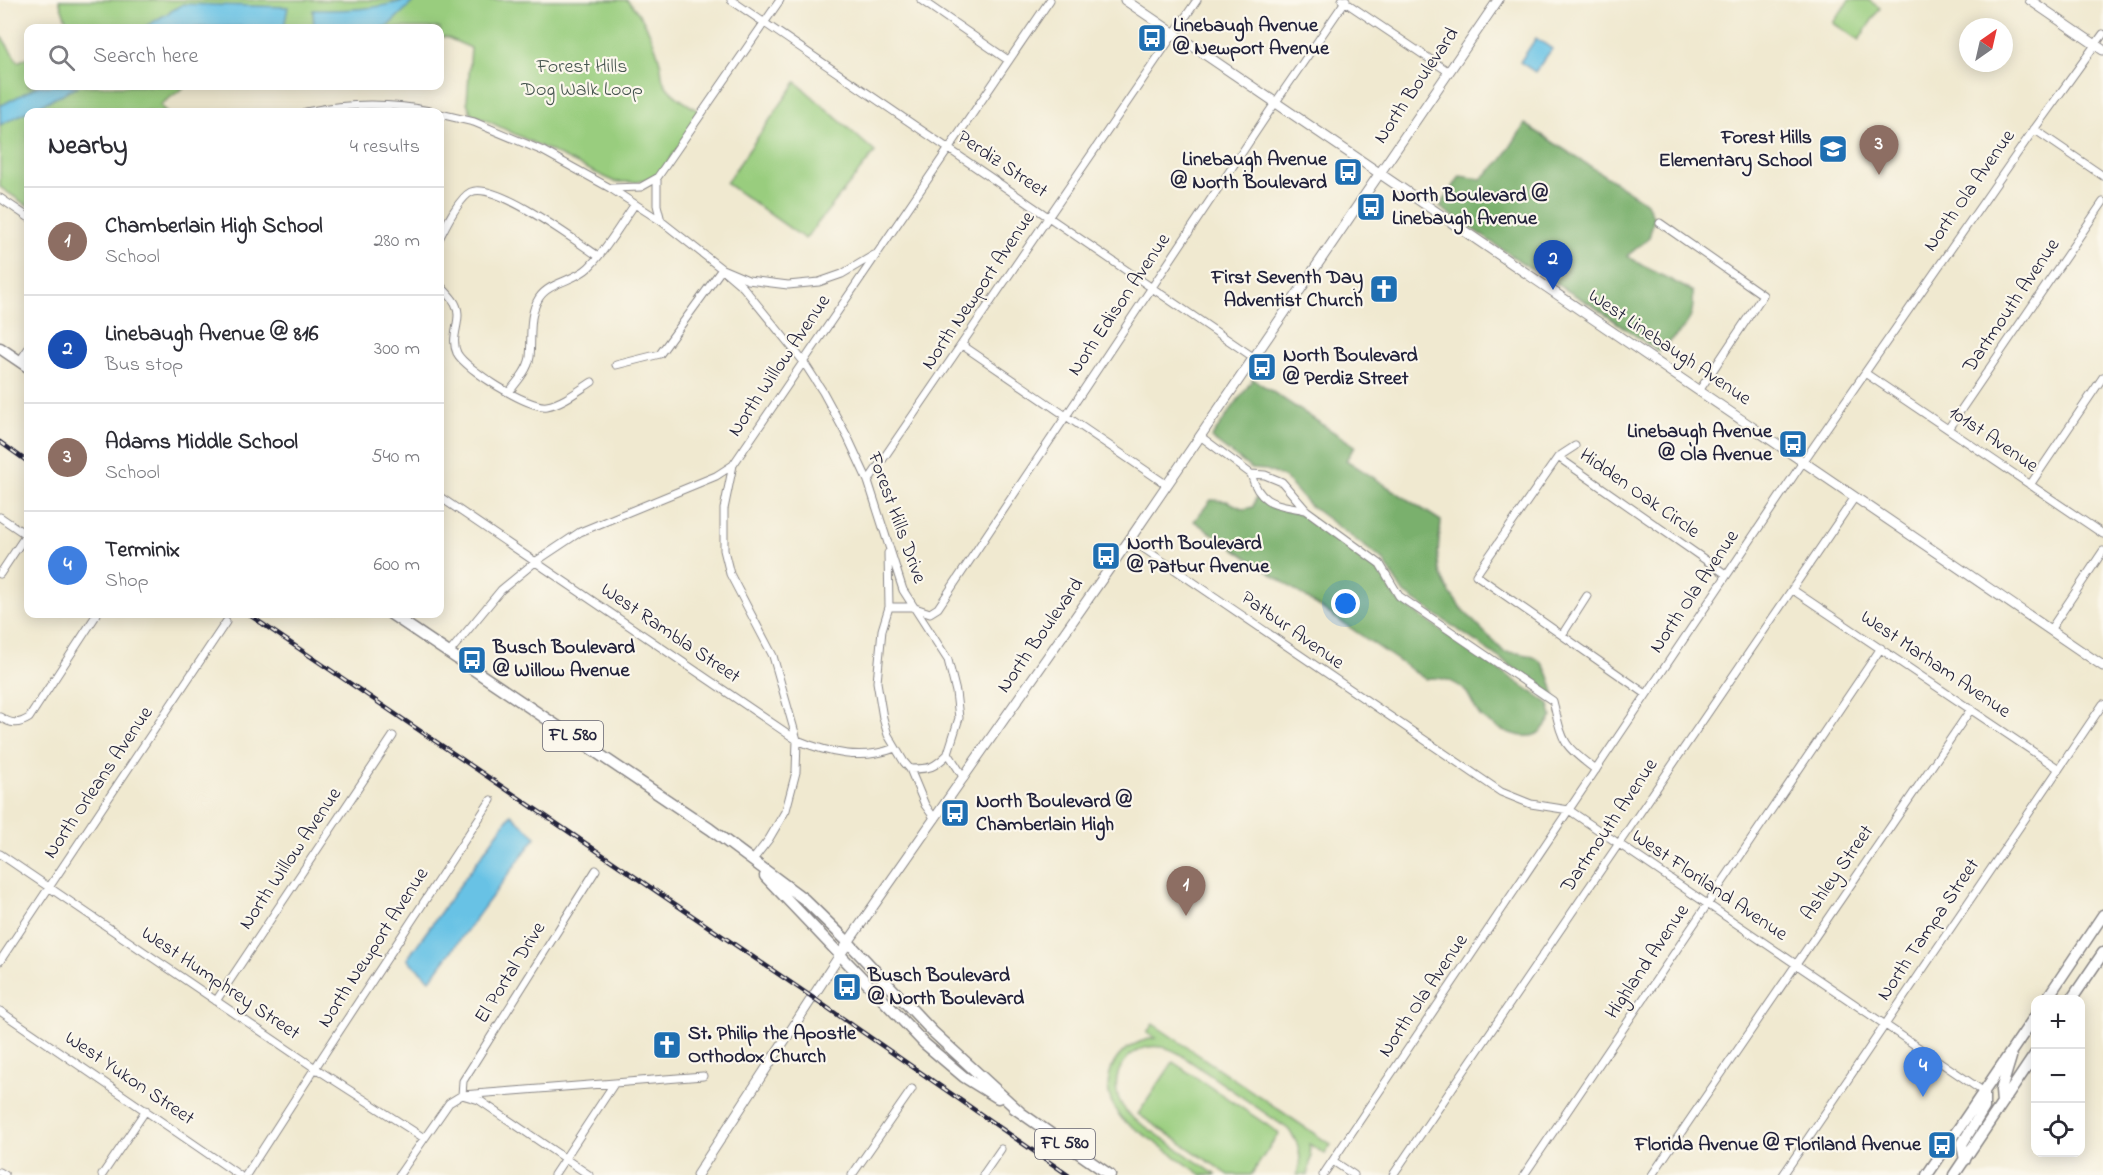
<!DOCTYPE html>
<meta charset="utf-8">
<style>
body{margin:0;font-family:"Indie Flower",sans-serif;background:#f2f2f3;color:#2b2b33}
.controls{position:absolute;right:18px;bottom:18px;display:grid;overflow:hidden;border-radius:12px;box-shadow:0 3px 15px #0003}
.controls button{width:54px;height:54px;display:grid;place-items:center;padding:0;border:0;border-bottom:2px solid #e1e1e2;background:#fff;color:#2b2b33;font:30px sans-serif}
.compass{position:absolute;left:1959px;top:18px;width:54px;height:54px;border-radius:50%;background:#fff;box-shadow:0 3px 15px #0003;rotate:34deg}
.you{position:absolute;left:1346px;top:604px;width:21px;height:21px;margin:-15px;border:4px solid #fff;border-radius:50%;background:#1a73e8;box-shadow:0 0 0 9px #1a73e833}
.badge{display:grid;place-items:center;width:39px;height:39px;border-radius:50%;background:#1f6fb2;color:#fff;font-size:20px;font-weight:700}
.pin{position:absolute;translate:-50% -50px;filter:drop-shadow(0 2px 3px #0008)}
.pin::after{content:'';position:absolute;top:32px;width:21px;height:18px;background:inherit;clip-path:polygon(0 0,100% 0,50% 100%)}
.list{margin:0;padding:0;list-style:none}
h2{display:flex;justify-content:space-between;align-items:center;height:78px;margin:0;padding:0 24px;font-size:26px}
h2 small{font-size:20px;font-weight:400;color:#7c7c81}
.list li{display:grid;grid-template-columns:39px 1fr auto;gap:18px;align-items:center;box-sizing:border-box;height:108px;padding:0 24px;border-top:2px solid #e1e1e2}
.list b{display:block;font-size:22px;white-space:nowrap}
.list p{margin:0;font-size:20px;white-space:nowrap;color:#7c7c81}
.list em{font-size:20px;font-style:normal;color:#7c7c81}
.icon{flex:none;width:33px;height:33px;fill:none;stroke:currentColor;stroke-width:2;stroke-linecap:round;stroke-linejoin:round}
.map{position:relative;flex:none;width:2103px;height:1175px;overflow:hidden}
.search{position:absolute;background:#fff;box-shadow:0 3px 15px #0003;left:24px;top:24px;width:420px;height:66px;display:flex;align-items:center;gap:15px;box-sizing:border-box;padding:0 21px;border-radius:12px;color:#7c7c81;font-size:22px}
.panel{position:absolute;background:#fff;box-shadow:0 3px 15px #0003;left:24px;top:108px;width:420px;height:510px;border-radius:12px}
.map>svg:first-child{display:block}
</style>
<div class="map">
<svg width="2103" height="1175" viewBox="0 0 2103 1175">
<rect width="100%" height="100%" fill="#fbf7ec"/>
<filter id="ink" filterUnits="userSpaceOnUse"><feTurbulence type="fractalNoise" baseFrequency=".0167" numOctaves="2"/><feDisplacementMap in="SourceGraphic" scale="12" xChannelSelector="R" yChannelSelector="G"/><feConvolveMatrix kernelMatrix="1 2 1 2 8 2 1 2 1" color-interpolation-filters="sRGB"/></filter>
<filter id="wash" filterUnits="userSpaceOnUse"><feTurbulence type="fractalNoise" baseFrequency=".008" numOctaves="4" result="noise"/><feDisplacementMap in="SourceGraphic" scale="24" xChannelSelector="R" yChannelSelector="G"/><feGaussianBlur stdDeviation="1.35" result="paint"/><feColorMatrix in="noise" values="0 0 0 0 0 0 0 0 0 0 0 0 0 0 0 0 0 1.4 0 .05"/><feComposite in="paint" operator="in"/></filter>
<g filter="url(#wash)">
<rect width="100%" height="100%" fill="#f0e9d0"/>
<path fill="#99cd7e" stroke="#5e785c" stroke-width="1.5" d="M59,0H627C644,16 654,40 660,62C662,69 661,79 665,84C673,97 690,105 702,113L657,178L637,182H615L471,113L467,102L471,48L446,37H440V28H69Z
M1849,0H1868L1880,8L1859,40L1833,23Z
M0,34L18,62L28,57V86H186L160,105L166,112H28V206L0,187Z
M796,82L875,152L805,239L726,183Z
M1153,1024L1331,1145L1325,1154L1309,1144L1311,1157L1308,1175H1297C1303,1158 1300,1143 1288,1129L1178,1053C1132,1027 1093,1085 1133,1118L1216,1175H1202L1123,1120C1093,1087 1111,1044 1155,1038L1147,1033Z
M1173,1062L1279,1133L1251,1175H1229L1138,1114Z"/>
<path fill="#7ab06d" stroke="#4e6954" stroke-width="1.5" d="M1525,124L1647,203L1654,218L1649,238L1627,256C1648,270 1671,279 1693,292C1696,324 1680,331 1659,352L1593,306L1530,268L1440,207L1460,176L1481,179L1502,160Z
M1253,379L1355,446L1346,460L1441,521C1440,536 1436,554 1439,568C1446,600 1483,629 1504,652C1542,654 1545,660 1555,696L1403,592L1383,560L1309,505L1285,478L1267,470L1252,469L1211,438Z
M1256,497L1269,507L1306,516L1376,567L1397,600L1549,704L1552,717C1548,722 1543,731 1537,734C1522,742 1493,727 1481,717C1475,711 1472,700 1467,693C1457,681 1440,676 1425,679L1194,521L1211,500L1227,501L1244,509L1253,507Z"/>
<path fill="#68c2e5" stroke="#457290" stroke-width="1.5" d="M407,0H415L389,25L382,28H314L313,10C351,10 370,10 407,0Z
M183,4L288,7L284,27L143,28Z
M1536,38L1552,49L1535,72L1520,62Z
M38,86H79L0,125V106Z
M511,814L536,837L430,980L407,959Z"/>
</g>
<g filter="url(#ink)">
<g fill="none" stroke-linecap="round" stroke-linejoin="round">
<g stroke="#898686" stroke-width="9">
<path id="street" d="M731,0L1253,357
M921,0L1008,60
M1342,0L1449,72
M306,112C348,103 393,103 435,112
M440,114L474,122L543,151L610,188L661,221L722,269L743,287L803,361L823,392L848,438L868,481L903,590L948,660L956,692L959,718L948,753L964,778
M2034,129L2103,176
M657,178V205L661,221
M612,188L641,187L657,178L780,0
M0,198L28,217
M1660,223L1763,295L1699,391
M440,237C446,225 459,198 471,192C495,181 576,241 598,256
M440,285C445,291 451,296 455,303C464,319 449,336 457,353C465,369 529,409 547,406C563,403 579,390 592,382
M962,345L1167,485
M20,361L28,349
M616,365L660,354L722,269L748,280L788,285L819,282L842,274L874,255
M1865,373L2103,534
M509,392C517,382 528,370 530,357C532,338 528,315 539,298C549,282 575,281 589,267C607,249 620,225 635,204
M1948,429L2103,202
M1200,436L1251,474L1265,475L1282,482L1306,510L1380,564L1399,596L1553,701C1563,742 1561,744 1596,770
M1558,457L1575,446
M733,465L724,509V550L730,574L773,656L797,740L796,772L786,810L769,839L752,861
M1251,474C1260,507 1279,504 1306,510
M868,481L1197,0
M2030,485L2103,377
M440,497L797,740C828,753 862,761 895,748
M0,517L28,536
M1130,539L1501,792L1531,804L1569,810L1984,1092
M888,553L889,607L882,630L877,682L883,718L888,735L904,762L910,769L925,805L935,819
M0,574L26,535
M1793,590L2059,769
M889,607H912L930,613L938,608L1269,112L1346,0
M2050,630L2103,551
M1562,635L1587,596
M449,653L501,590L535,562L580,532L716,476L733,465L1050,0
M1646,694L1476,575L1558,457L1727,575
M0,717C11,724 18,725 29,718L97,614
M910,769C930,769 934,768 948,754
M0,854L315,1068L424,1138
M0,961L226,622
M216,1001L393,736
M0,1011L239,1175
M1333,1161L1354,1175
M0,1172L5,1175
M102,1175L146,1110
M246,1175L315,1068L491,800
M399,1175L449,1103L462,1095L703,1076
M554,1175L614,1084
M589,1175L479,1100L462,1095L463,1081L596,870
M852,1175L912,1089
M983,1175L1001,1149
M1323,1175L1803,462L2030,135L2103,34
M1393,1175L1855,497
M1524,1175L1881,648
M1652,1175L1971,709
M1783,1175L2103,704"/>
</g>
<g stroke="#898686" stroke-width="11">
<path id="secondary" d="M1125,0L2103,666
M2030,0L2103,50
M697,1175L851,938L1130,539L1498,0"/>
</g>
<g stroke="#898686" stroke-width="13">
<path id="primary" d="M0,348L28,367
M391,614L710,829L804,899L848,942L933,1032L1020,1112
M765,876L925,1044L964,1077L998,1098
M2046,1000L2103,915
M2071,1000L2103,953
M2002,1103L2001,1090L2011,1057
M1014,1108L1110,1175
M1965,1160L1962,1144L1984,1108V1092
M1927,1175L2036,1015
M1954,1175L2036,1053"/>
</g>
<use href="#street" stroke="#fff" stroke-width="7"/>
<use href="#secondary" stroke="#fff" stroke-width="9"/>
<use href="#primary" stroke="#fff" stroke-width="10"/>
<g stroke="#22223b" stroke-width="4.5">
<path id="rail" d="M0,442L28,462
M248,614L812,997L1068,1175"/>
</g>
<use href="#rail" stroke="#fbf7ec" stroke-width="2" stroke-dasharray="7" stroke-linecap="butt"/>
</g>
</g>
<defs>
<g id="bus-square" transform="scale(1.5)"><rect x="-9" y="-9" width="18" height="18" rx="4" fill="#1f6fb2" stroke="#fbf7ec"/><path d="M-5-6H5V4H4V6H2V4H-2V6H-4V4H-5ZM-3.5-4V0h7V-4ZM-3.5 1.2v1.5H-2V1.2ZM2 1.2v1.5H3.5V1.2Z" fill="#fff"/></g>
<g id="school-square" transform="scale(1.5)"><rect x="-9" y="-9" width="18" height="18" rx="4" fill="#1f6fb2" stroke="#fbf7ec"/><path d="M0-5L7-2L0 1L-7-2ZM-4 1L0 2.5L4 1V4Q0 6-4 4Z" fill="#fff"/></g>
<g id="church-square" transform="scale(1.5)"><rect x="-9" y="-9" width="18" height="18" rx="4" fill="#1f6fb2" stroke="#fbf7ec"/><path d="M-1.2-6h2.4v3.5h3.3v2.4h-3.3V6h-2.4V-.1h-3.3v-2.4h3.3Z" fill="#fff"/></g>
</defs>
<g fill-rule="evenodd">
<use href="#bus-square" x="1152" y="38"/>
<use href="#school-square" x="1833" y="149"/>
<use href="#bus-square" x="1348" y="172"/>
<use href="#bus-square" x="1371" y="207"/>
<use href="#church-square" x="1384" y="289"/>
<use href="#bus-square" x="1262" y="367"/>
<use href="#bus-square" x="1793" y="444"/>
<use href="#bus-square" x="1106" y="556"/>
<use href="#bus-square" x="472" y="660"/>
<use href="#bus-square" x="955" y="813"/>
<use href="#bus-square" x="847" y="987"/>
<use href="#church-square" x="667" y="1045"/>
<use href="#bus-square" x="1942" y="1145"/>
</g>
<g text-anchor="middle" dominant-baseline="central" stroke-width="4.5" stroke-linejoin="round" paint-order="stroke">
<g fill="#fbf7ec" stroke="#636270" stroke-width="1.5">
<rect x="543" y="721" width="60" height="30" rx="4.5"/>
<rect x="1035" y="1129" width="60" height="30" rx="4.5"/>
</g>
<g font-size="18" font-weight="bold" fill="#22223b">
<text x="573" y="736">FL 580</text>
<text x="1065" y="1144">FL 580</text>
</g>
<g font-size="20" font-weight="bold" fill="#22223b" stroke="#fbf7ec" text-anchor="start">
<text x="1173" y="26">Linebaugh Avenue<tspan x="1173" dy="23">@ Newport Avenue</tspan></text>
<text x="1812" y="138" text-anchor="end">Forest Hills<tspan x="1812" dy="23">Elementary School</tspan></text>
<text x="1327" y="160" text-anchor="end">Linebaugh Avenue<tspan x="1327" dy="23">@ North Boulevard</tspan></text>
<text x="1392" y="196">North Boulevard @<tspan x="1392" dy="23">Linebaugh Avenue</tspan></text>
<text x="1363" y="278" text-anchor="end">First Seventh Day<tspan x="1363" dy="23">Adventist Church</tspan></text>
<text x="1283" y="356">North Boulevard<tspan x="1283" dy="23">@ Perdiz Street</tspan></text>
<text x="1772" y="432" text-anchor="end">Linebaugh Avenue<tspan x="1772" dy="23">@ Ola Avenue</tspan></text>
<text x="1127" y="544">North Boulevard<tspan x="1127" dy="23">@ Patbur Avenue</tspan></text>
<text x="493" y="648">Busch Boulevard<tspan x="493" dy="23">@ Willow Avenue</tspan></text>
<text x="976" y="802">North Boulevard @<tspan x="976" dy="23">Chamberlain High</tspan></text>
<text x="868" y="976">Busch Boulevard<tspan x="868" dy="23">@ North Boulevard</tspan></text>
<text x="688" y="1034">St. Philip the Apostle<tspan x="688" dy="23">Orthodox Church</tspan></text>
<text x="1921" y="1145" text-anchor="end">Florida Avenue @ Floriland Avenue</text>
</g>
<g font-size="20" fill="#46554f" stroke="#fbf7ec">
<text x="582" y="67">Forest Hills<tspan x="582" dy="23">Dog Walk Loop</tspan></text>
</g>
<g font-size="20" fill="#22223b" stroke="#fbf7ec">
<text transform="translate(1417 86) rotate(-56)">North Boulevard</text>
<text transform="translate(1002 165) rotate(34)">Perdiz Street</text>
<text transform="translate(1970 191) rotate(-55)">North Ola Avenue</text>
<text transform="translate(979 291) rotate(-56)">North Newport Avenue</text>
<text transform="translate(1120 305) rotate(-56)">Norh Edison Avenue</text>
<text transform="translate(2012 306) rotate(-56)">Dartmouth Avenue</text>
<text transform="translate(1669 348) rotate(34)">West Linebaugh Avenue</text>
<text transform="translate(780 366) rotate(-56)">North Willow Avenue</text>
<text transform="translate(1993 440) rotate(34)">101st Avenue</text>
<text transform="translate(1639 494) rotate(35)">Hidden Oak Circle</text>
<text transform="translate(896 518) rotate(70)">Forest Hills Drive</text>
<text transform="translate(1695 592) rotate(-56)">North Ola Avenue</text>
<text transform="translate(1292 631) rotate(35)">Patbur Avenue</text>
<text transform="translate(670 634) rotate(34)">West Rambla Street</text>
<text transform="translate(1041 636) rotate(-55)">North Boulevard</text>
<text transform="translate(1935 665) rotate(34)">West Marham Avenue</text>
<text transform="translate(99 783) rotate(-56)">North Orleans Avenue</text>
<text transform="translate(1610 826) rotate(-56)">Dartmouth Avenue</text>
<text transform="translate(291 859) rotate(-56)">North Willow Avenue</text>
<text transform="translate(1838 873) rotate(-55)">Ashley Street</text>
<text transform="translate(1709 886) rotate(34)">West Floriland Avenue</text>
<text transform="translate(1929 930) rotate(-56)">North Tampa Street</text>
<text transform="translate(374 948) rotate(-57)">North Newport Avenue</text>
<text transform="translate(1648 962) rotate(-56)">Highland Avenue</text>
<text transform="translate(511 973) rotate(-58)">El Portal Drive</text>
<text transform="translate(220 984) rotate(34)">West Humphrey Street</text>
<text transform="translate(1424 996) rotate(-56)">North Ola Avenue</text>
<text transform="translate(129 1079) rotate(34)">West Yukon Street</text>
</g>
</g>
</svg>
<div class="controls">
<button>+</button>
<button>−</button>
<button><svg class="icon" aria-label="locate" viewBox="0 0 24 24"><circle cx="12" cy="12" r="6"/><path d="M12 2v4M12 18v4M2 12h4M18 12h4"/></svg></button>
</div>
<svg class="compass" viewBox="-18 -18 36 36"><path d="M0-13l5 13h-10z" fill="#e53935"/><path d="M0 13l5-13h-10z" fill="#7c7c81"/></svg>
<div class="you"></div>
<div class="pin badge" style="left:1186px;top:916px;background:#8d6e63">1</div>
<div class="pin badge" style="left:1553px;top:290px;background:#1a4fb4">2</div>
<div class="pin badge" style="left:1879px;top:175px;background:#8d6e63">3</div>
<div class="pin badge" style="left:1923px;top:1097px;background:#3f7fe0">4</div>
<div class="search"><svg class="icon" aria-label="search" viewBox="0 0 24 24"><circle cx="10" cy="10" r="6"/><path d="M15 15l6 6"/></svg>Search here</div>
<section class="panel">
<h2>Nearby<small>4 results</small></h2>
<ul class="list">
<li><span class="badge" style="background:#8d6e63">1</span><div><b>Chamberlain High School</b><p>School</p></div><em>280 m</em></li>
<li><span class="badge" style="background:#1a4fb4">2</span><div><b>Linebaugh Avenue @ 816</b><p>Bus stop</p></div><em>300 m</em></li>
<li><span class="badge" style="background:#8d6e63">3</span><div><b>Adams Middle School</b><p>School</p></div><em>540 m</em></li>
<li><span class="badge" style="background:#3f7fe0">4</span><div><b>Terminix</b><p>Shop</p></div><em>600 m</em></li>
</ul>
</section>
</div>
